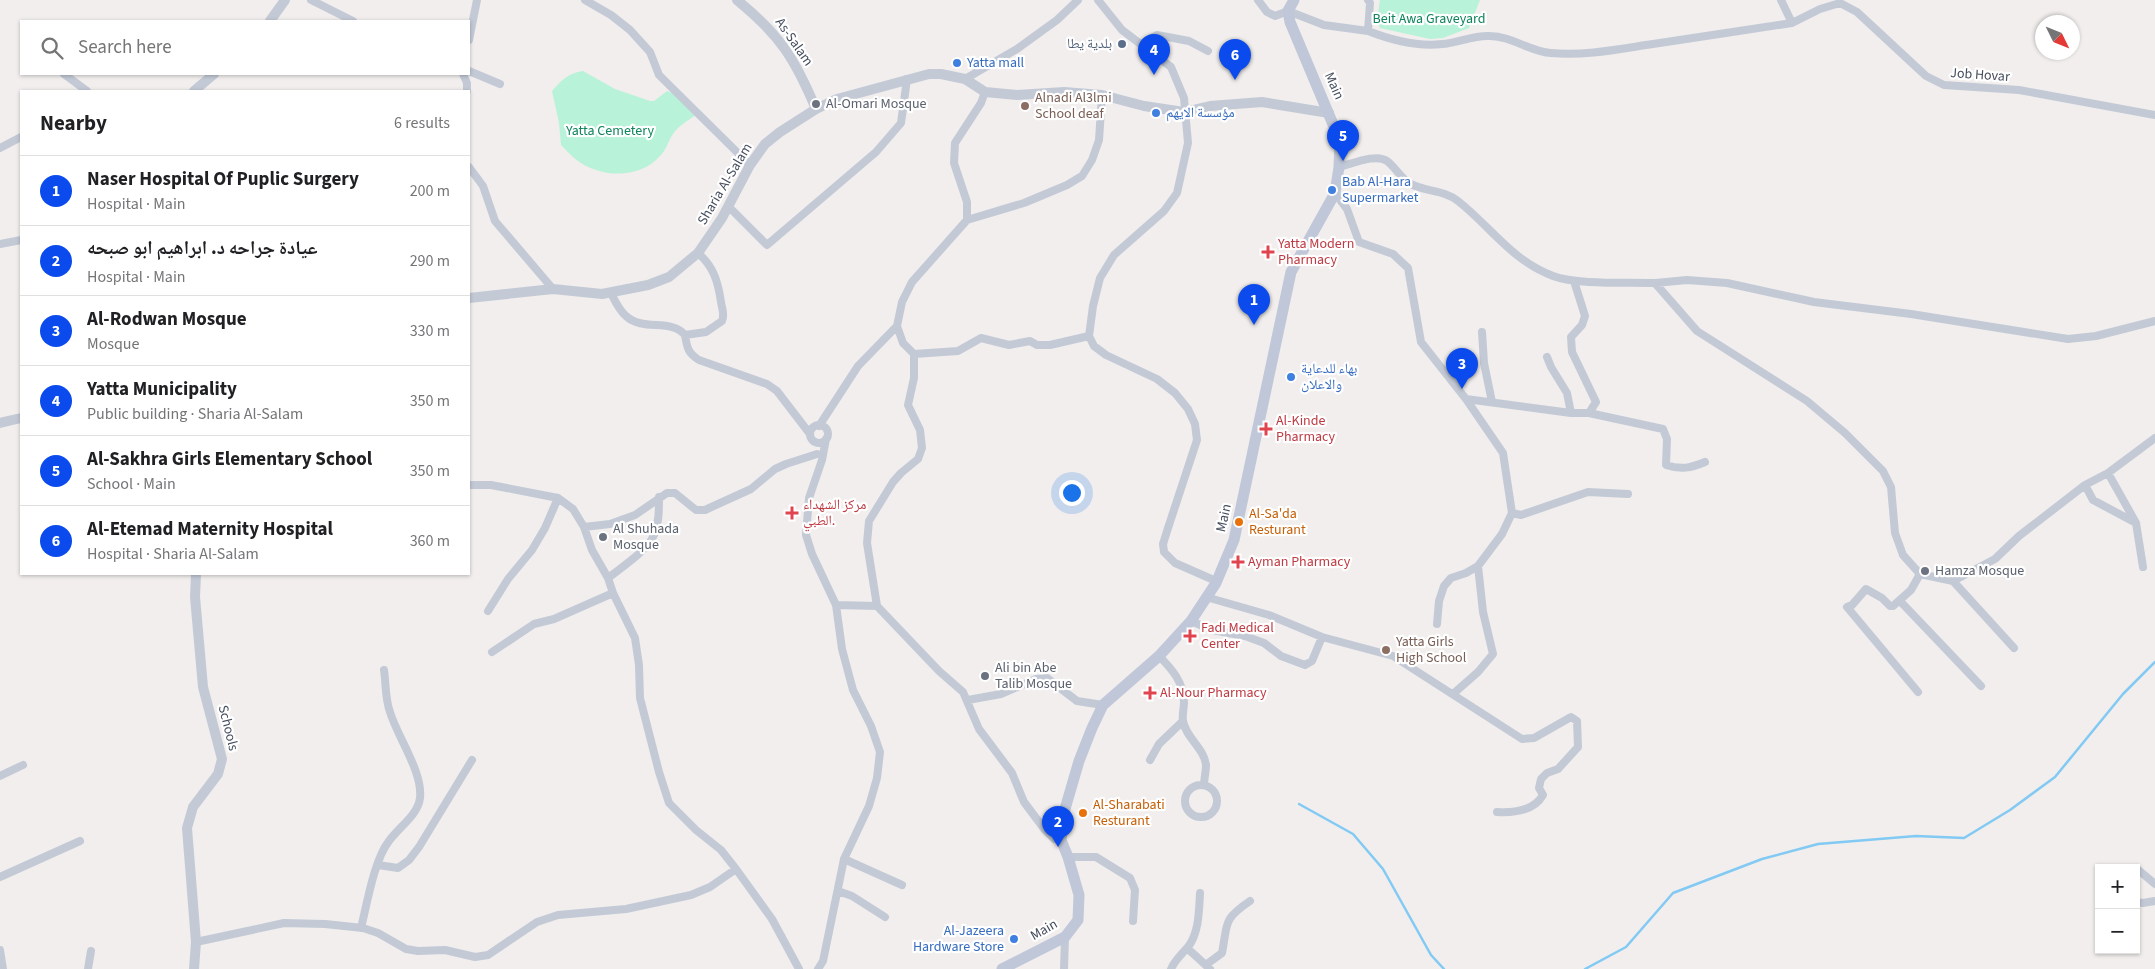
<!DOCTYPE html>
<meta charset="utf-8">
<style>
body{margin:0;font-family:"Source Sans 3","Noto Naskh Arabic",sans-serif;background:#f2f2f2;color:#202124}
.controls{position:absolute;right:15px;bottom:15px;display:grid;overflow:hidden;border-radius:0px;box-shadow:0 1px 4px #0004}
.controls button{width:45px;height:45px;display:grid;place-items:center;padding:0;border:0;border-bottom:1px solid #e0e0e0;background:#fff;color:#202124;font:25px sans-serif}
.compass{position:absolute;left:2035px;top:15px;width:45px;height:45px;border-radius:50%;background:#fff;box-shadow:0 1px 4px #0004;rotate:133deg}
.you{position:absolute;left:1071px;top:492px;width:18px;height:18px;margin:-12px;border:4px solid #fff;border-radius:50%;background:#1a73e8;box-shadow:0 0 0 8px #1a73e833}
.badge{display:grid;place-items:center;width:32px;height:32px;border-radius:50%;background:#0b4bed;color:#fff;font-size:16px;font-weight:700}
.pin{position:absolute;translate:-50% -41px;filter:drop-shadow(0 1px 2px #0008)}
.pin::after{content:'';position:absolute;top:26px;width:18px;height:15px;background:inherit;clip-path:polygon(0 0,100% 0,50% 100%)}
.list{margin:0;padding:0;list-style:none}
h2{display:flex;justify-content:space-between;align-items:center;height:65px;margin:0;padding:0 20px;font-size:21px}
h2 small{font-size:16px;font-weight:400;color:#757577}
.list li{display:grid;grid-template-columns:32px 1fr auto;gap:15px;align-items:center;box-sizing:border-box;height:70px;padding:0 20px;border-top:1px solid #e0e0e0}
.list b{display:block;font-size:19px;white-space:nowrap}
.list p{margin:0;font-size:16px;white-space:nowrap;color:#757577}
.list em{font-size:16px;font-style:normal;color:#757577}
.icon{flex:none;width:28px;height:28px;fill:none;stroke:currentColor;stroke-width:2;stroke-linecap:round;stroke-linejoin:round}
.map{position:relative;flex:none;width:2155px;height:969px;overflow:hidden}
.search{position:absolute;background:#fff;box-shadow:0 1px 4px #0004;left:20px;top:20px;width:450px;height:55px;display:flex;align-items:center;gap:12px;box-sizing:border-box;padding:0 18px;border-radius:0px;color:#757577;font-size:19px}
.panel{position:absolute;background:#fff;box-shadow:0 1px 4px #0004;left:20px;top:90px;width:450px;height:485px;border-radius:0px}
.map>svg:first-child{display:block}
</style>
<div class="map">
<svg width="2155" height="969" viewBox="0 0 2155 969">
<rect width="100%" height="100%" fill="#f1eeed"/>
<path fill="#b8f2d8" d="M1380,0H1480L1469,28L1443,38L1430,39L1380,28L1377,21Z
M583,71L615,89L650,101H654L667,91L677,95L697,114C689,120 678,126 673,134C668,141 666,151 659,157C640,178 604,178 581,163C574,159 567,151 561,145L559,123L552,91C562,80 568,73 583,71Z"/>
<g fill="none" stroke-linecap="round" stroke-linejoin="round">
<path stroke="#82caf3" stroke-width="2.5" d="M1299,804L1353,834L1383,869L1431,955L1444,969
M1585,969L1626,947L1673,893L1762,859L1818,844L1916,836L1964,838L2010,810L2055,777L2123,694L2155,662"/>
<path stroke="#c3cad6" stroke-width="8" d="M311,0L353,21
M585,0L611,15L630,30L650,52L659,75L750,165
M1098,0L1122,30L1171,67L1184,98L1188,143L1177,193L1164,211L1114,255L1100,278L1093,306L1089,336L1094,346L1106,355L1157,379L1175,393L1188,409L1195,424L1197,440L1168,528L1163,544L1164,552L1175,563L1216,581
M1258,0L1267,12L1275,16L1288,11L1324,25L1368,31
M1368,0L1370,3L1368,31C1391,40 1416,47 1442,44C1458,43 1473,35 1490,36C1512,36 1530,52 1551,53C1586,56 1619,49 1653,44C1699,37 1746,30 1792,23L1820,9L1840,3L1857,12L1926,76L1944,85L2019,90L2155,115
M1781,0L1792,23
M469,40L477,0
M1141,44L1157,35L1189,41L1208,51
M469,71L500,84
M64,74L87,91
M463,74L467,83V91
M965,79L1017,49L1057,20L1078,0
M0,148L21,137
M469,167L483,186L495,221L553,289
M1339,167C1352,164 1376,153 1387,161C1395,167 1400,177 1409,183C1424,192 1443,189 1458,201C1491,227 1511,260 1553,276C1577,285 1628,282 1655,283L1697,331L1807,401L1845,433L1883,471L1891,487L1895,533L1903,555L1920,574L1953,581L1995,559L2019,536L2085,485L2108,473L2155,438
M1335,193L1347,209L1359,242L1393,254L1408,268L1421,342L1466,399L1503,453L1512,513L1502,534L1478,566L1466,573L1451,578L1444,586L1439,601L1437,624
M728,206L767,245L876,152L901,123L907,79
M967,220V202L954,163L955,143L981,103L985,92
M0,244L21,240
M1655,283L1687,280L1727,283L1814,302L1911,314L2068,339L2096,336L2155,321
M611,293C615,301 619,310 626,316C643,332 671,318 685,335C687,348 688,353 699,360L767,384L777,391L810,434
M897,326L903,343L914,354L958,351L981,338L1009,345L1030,341L1037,345H1050L1089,336
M1482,332L1484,363L1492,402
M685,335L706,332L722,321C725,314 722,309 721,302C718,282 714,267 698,253
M914,354V378L908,405L920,430L922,448L918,459L901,473L893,482L869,521L867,543L877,606L939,671L963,692L979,729L1012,773L1024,802L1045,830L1054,839L1061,840
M1547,357L1551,367L1567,393L1571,413
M1466,399L1571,413H1589L1596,402L1572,352L1571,337L1582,325L1585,316L1574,281
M1589,413L1663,429L1667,439L1666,465C1681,470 1691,468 1705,462
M810 434a9 9 0 1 1 18 0a9 9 0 1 1-18 0Z
M819,426L858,366L897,326L902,302L912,282L967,220L1024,203L1067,185L1082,176L1092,160L1099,140L1102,95
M2108,473L2136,523L2143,567
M469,485H491L558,498L573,509L584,527L592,550L608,578L613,593L635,638L639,665L640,698L659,772L669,803L696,830L721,850L736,869L772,919L799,969
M2085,485L2093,500L2136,523
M1512,513L1521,515L1588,492L1628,494
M584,527L610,524L635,515L667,493H675L696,510H705L751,489L775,469L786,464L817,454
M608,578C622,567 647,551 654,535C659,523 659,510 659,497
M1953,581L2014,648
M1206,597L1269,615L1322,637L1393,656L1522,739L1534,738L1571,717L1577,721L1578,747L1558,769L1547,773L1541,779L1539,788L1543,795C1534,811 1514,813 1497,812
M1900,601L1981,686
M836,605L877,606
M488,611L508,579L532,550L545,528L558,498
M1191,621L1212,630L1245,636L1264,643L1281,656L1305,665L1312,661L1322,637
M492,652L534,624L554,619L613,593
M1159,656C1172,669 1184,683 1184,702C1184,708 1182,715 1183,721C1186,738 1204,748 1206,765C1206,772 1204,779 1204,785
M1918,692L1847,607L1852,605L1866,589L1882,598L1890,606H1893L1911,590L1920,574
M1453,694L1478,672L1493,654L1483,612L1478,566
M968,700L1001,694L1036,679L1047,678L1077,701L1103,705
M1150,760L1159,744L1183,721
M0,776L23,765
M1185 801a16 16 0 1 1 32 0a16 16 0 1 1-32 0Z
M1068,857H1096L1130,878L1135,890L1133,921
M844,859L902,885
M378,865L398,868L409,860L419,847L472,760
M2136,868L2155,884
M0,877L80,841
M838,891L852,896L885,917
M2136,902L2143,903L2155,901
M361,928C367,904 374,860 389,841C399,827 418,815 420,798C423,772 397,736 390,712C385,699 386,683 384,670
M196,942L284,923L325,924L363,928L378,933L406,949L418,951L445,950L475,957L488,955L537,922L558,915L626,909L691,895L710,887L736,869
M1187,948L1210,969
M0,950L3,969
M1207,964L1222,953C1228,923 1222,920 1250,901
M88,969L91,951
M818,969L823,961L844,859L869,806L877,778L880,752L871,726L853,690L842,649L836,605L812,554L806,535L809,498L822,460L826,439
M1064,969L1065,937
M1171,969C1175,960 1181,955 1188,947C1199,933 1199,911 1200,893"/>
<path stroke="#c3cad6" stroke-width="10" d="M737,0C780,35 795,59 816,109
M270,21L285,0
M194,91L214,74
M469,298L553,289L602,294L648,285L669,277L698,253L722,218L750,165L765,144L780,132L816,109L837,99L929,74H941L965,79L985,92L1017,95L1064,92L1102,95L1144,106L1184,112L1210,106L1262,102L1329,113
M0,423L21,418
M194,969L196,942L187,828L193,807L218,774L222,759L203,687L195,597L196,574"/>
<path stroke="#bfc7d9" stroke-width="11" d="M1002,969L1065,937L1078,920L1079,895L1068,857L1061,840L1065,809L1079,761L1092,728L1103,705L1159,656L1191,621L1216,583L1234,540L1291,272L1335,193L1339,167L1340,141L1290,22L1288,11L1294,0"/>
</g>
<circle fill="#5c6f8a" stroke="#fff" stroke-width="2" cx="1122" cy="44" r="5"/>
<g fill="#3f7fe0" stroke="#fff" stroke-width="2">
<circle cx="957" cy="63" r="5"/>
<circle cx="1156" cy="113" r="5"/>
<circle cx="1332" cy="190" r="5"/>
<circle cx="1291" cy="377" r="5"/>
<circle cx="1014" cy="939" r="5"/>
</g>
<g fill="#6b7280" stroke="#fff" stroke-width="2">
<circle cx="816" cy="104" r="5"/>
<circle cx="603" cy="537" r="5"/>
<circle cx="1925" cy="571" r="5"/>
<circle cx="985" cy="676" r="5"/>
</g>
<g fill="#8d6e63" stroke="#fff" stroke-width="2">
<circle cx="1025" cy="106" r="5"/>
<circle cx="1386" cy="650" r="5"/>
</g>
<g fill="#e0444e" stroke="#fff" stroke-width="2">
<path d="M1265.5 244.5h5v5h5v5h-5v5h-5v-5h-5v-5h5z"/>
<path d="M1263.5 421.5h5v5h5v5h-5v5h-5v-5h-5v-5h5z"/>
<path d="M789.5 505.5h5v5h5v5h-5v5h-5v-5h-5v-5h5z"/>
<path d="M1235.5 554.5h5v5h5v5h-5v5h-5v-5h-5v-5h5z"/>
<path d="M1187.5 628.5h5v5h5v5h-5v5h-5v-5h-5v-5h5z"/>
<path d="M1147.5 685.5h5v5h5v5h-5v5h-5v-5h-5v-5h5z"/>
</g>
<g fill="#e8710a" stroke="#fff" stroke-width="2">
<circle cx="1239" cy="522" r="5"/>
<circle cx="1083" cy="813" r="5"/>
</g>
<g text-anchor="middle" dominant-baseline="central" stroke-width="4.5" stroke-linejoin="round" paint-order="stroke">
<g font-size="14" fill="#10845c" stroke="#fff">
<text x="1429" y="19">Beit Awa Graveyard</text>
<text x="610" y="131">Yatta Cemetery</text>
</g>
<g font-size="14" fill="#454d5d" stroke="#fff">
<text transform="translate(794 42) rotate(55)">As-Salam</text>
<text transform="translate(1980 75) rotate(4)">Job Hovar</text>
<text transform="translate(1334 86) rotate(66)">Main</text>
<text transform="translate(725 184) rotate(-59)">Sharia Al-Salam</text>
<text transform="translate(1224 518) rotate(-77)">Main</text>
<text transform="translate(228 728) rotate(76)">Schools</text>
<text transform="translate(1044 930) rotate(-30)">Main</text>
</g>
<g font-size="14" fill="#4e5e75" stroke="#fff" text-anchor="end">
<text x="1112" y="44">بلدية يطا</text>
</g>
<g font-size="14" fill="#366cbe" stroke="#fff" text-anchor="start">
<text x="967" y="63">Yatta mall</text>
<text x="1166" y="113">مؤسسة الايهم</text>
<text x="1342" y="182">Bab Al-Hara<tspan x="1342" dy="16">Supermarket</tspan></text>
<text x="1301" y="369">بهاء للدعاية<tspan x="1301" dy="16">والاعلان</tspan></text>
<text x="1004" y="931" text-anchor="end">Al-Jazeera<tspan x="1004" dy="16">Hardware Store</tspan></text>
</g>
<g font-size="14" fill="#785e54" stroke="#fff" text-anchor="start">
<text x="1035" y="98">Alnadi Al3lmi<tspan x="1035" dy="16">School deaf</tspan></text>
<text x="1396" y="642">Yatta Girls<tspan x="1396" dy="16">High School</tspan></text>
</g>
<g font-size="14" fill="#5b616d" stroke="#fff" text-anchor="start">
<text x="826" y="104">Al-Omari Mosque</text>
<text x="613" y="529">Al Shuhada<tspan x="613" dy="16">Mosque</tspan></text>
<text x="1935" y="571">Hamza Mosque</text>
<text x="995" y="668">Ali bin Abe<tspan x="995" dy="16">Talib Mosque</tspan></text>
</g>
<g font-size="14" fill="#be3a42" stroke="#fff" text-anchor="start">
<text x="1278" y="244">Yatta Modern<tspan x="1278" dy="16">Pharmacy</tspan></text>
<text x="1276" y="421">Al-Kinde<tspan x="1276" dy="16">Pharmacy</tspan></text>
<text x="803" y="505">مركز الشهداء<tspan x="803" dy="16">الطبي.</tspan></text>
<text x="1248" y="562">Ayman Pharmacy</text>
<text x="1201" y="628">Fadi Medical<tspan x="1201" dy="16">Center</tspan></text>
<text x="1160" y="693">Al-Nour Pharmacy</text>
</g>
<g font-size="14" fill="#c56008" stroke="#fff" text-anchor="start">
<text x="1249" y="514">Al-Sa'da<tspan x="1249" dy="16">Resturant</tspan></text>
<text x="1093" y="805">Al-Sharabati<tspan x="1093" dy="16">Resturant</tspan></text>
</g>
</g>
</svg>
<div class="controls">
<button>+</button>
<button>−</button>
</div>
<svg class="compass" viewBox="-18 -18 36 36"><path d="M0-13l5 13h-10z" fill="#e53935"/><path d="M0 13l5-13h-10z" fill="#757577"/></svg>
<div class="you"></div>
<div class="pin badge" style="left:1254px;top:325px">1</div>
<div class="pin badge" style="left:1058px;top:847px">2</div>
<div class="pin badge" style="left:1462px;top:389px">3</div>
<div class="pin badge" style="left:1154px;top:75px">4</div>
<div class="pin badge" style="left:1343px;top:161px">5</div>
<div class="pin badge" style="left:1235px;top:80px">6</div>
<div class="search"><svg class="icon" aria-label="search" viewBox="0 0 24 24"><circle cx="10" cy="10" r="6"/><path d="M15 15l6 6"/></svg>Search here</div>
<section class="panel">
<h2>Nearby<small>6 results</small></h2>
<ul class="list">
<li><span class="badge">1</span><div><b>Naser Hospital Of Puplic Surgery</b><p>Hospital · Main</p></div><em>200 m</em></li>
<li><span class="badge">2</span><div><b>عيادة جراحه د. ابراهيم ابو صبحه</b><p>Hospital · Main</p></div><em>290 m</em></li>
<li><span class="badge">3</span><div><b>Al-Rodwan Mosque</b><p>Mosque</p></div><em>330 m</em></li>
<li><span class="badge">4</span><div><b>Yatta Municipality</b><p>Public building · Sharia Al-Salam</p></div><em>350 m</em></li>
<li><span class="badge">5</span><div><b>Al-Sakhra Girls Elementary School</b><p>School · Main</p></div><em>350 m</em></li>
<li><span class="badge">6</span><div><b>Al-Etemad Maternity Hospital</b><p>Hospital · Sharia Al-Salam</p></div><em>360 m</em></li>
</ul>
</section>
</div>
